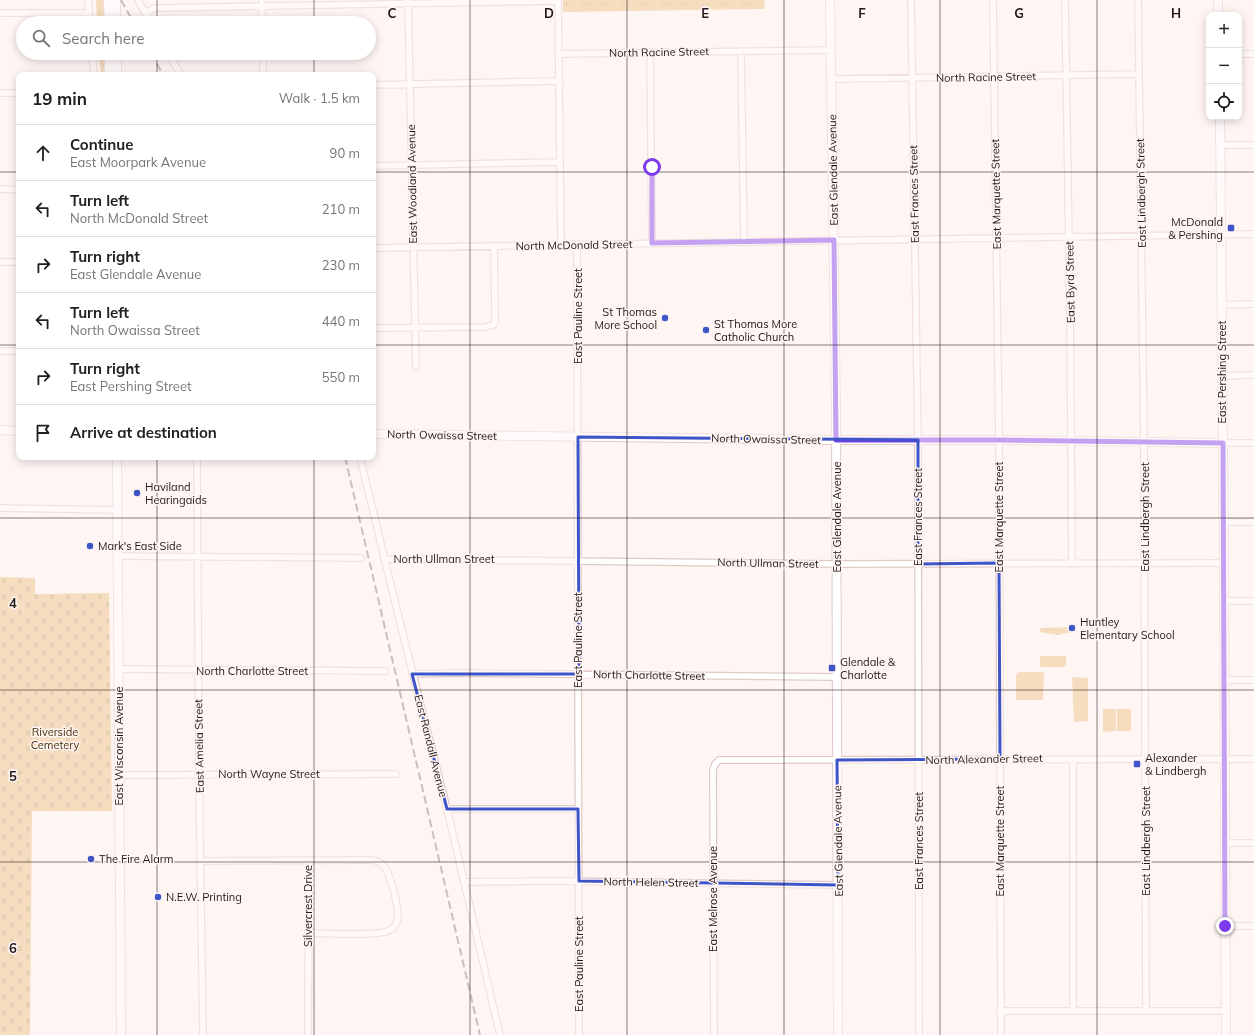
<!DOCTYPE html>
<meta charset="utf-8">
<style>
body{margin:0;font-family:Mulish,sans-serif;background:#f6f6f6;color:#202124}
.controls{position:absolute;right:12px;top:12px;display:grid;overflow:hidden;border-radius:8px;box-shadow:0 2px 10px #0003}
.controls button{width:36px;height:36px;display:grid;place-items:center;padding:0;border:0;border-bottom:1px solid #e0e0e0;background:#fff;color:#202124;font:20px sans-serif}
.stop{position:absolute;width:12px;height:12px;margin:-9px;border:3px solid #7c3aed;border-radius:50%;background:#fff}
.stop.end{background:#7c3aed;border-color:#fff;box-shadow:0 1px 4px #0008}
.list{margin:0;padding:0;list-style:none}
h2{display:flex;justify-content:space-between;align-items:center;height:52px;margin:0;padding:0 16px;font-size:17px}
h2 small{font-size:13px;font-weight:400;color:#757577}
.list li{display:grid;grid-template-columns:26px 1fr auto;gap:12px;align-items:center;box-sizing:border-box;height:56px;padding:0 16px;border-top:1px solid #e0e0e0}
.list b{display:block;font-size:15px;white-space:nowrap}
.list p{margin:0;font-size:13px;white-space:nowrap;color:#757577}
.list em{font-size:13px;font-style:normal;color:#757577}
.icon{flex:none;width:22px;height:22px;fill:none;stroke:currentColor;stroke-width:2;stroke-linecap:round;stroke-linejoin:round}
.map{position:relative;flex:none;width:1254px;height:1035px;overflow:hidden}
.search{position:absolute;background:#fff;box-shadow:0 2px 10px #0003;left:16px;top:16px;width:360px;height:44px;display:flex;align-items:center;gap:10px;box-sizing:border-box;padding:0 14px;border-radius:22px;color:#757577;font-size:15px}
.panel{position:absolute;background:#fff;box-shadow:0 2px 10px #0003;left:16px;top:72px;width:360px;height:388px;border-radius:8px}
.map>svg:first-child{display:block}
</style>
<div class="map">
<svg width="1254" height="1035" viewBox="0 0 1254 1035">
<defs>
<pattern id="grass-tufts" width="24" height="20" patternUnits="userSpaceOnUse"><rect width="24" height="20" fill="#ebbf7e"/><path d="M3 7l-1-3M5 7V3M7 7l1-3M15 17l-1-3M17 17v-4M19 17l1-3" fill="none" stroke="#c9a36c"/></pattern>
<pattern id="forest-crowns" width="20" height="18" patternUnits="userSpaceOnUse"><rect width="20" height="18" fill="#ebbf7e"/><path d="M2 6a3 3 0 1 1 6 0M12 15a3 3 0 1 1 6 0" fill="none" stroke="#c9a36c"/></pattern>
<pattern id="cemetery-stones" width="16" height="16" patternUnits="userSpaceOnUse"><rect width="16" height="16" fill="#ebbf7e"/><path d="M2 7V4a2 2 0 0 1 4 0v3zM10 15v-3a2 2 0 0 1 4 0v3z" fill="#c9a36c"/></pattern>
<pattern id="garden-dots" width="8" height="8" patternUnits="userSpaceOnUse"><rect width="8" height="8" fill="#ebbf7e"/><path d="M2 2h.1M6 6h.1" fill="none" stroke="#c9a36c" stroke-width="1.8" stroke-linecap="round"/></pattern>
</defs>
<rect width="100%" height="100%" fill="#fff5f4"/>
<path fill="url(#grass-tufts)" d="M96,0H105L106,23H97Z
M99,53H106V75H101Z"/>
<path fill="url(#forest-crowns)" d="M563,0H764L765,9L563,12Z"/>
<path fill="url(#cemetery-stones)" d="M0,577L35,578V594L109,593L112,811H32L30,1035H0Z"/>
<path fill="#ebbf7e" d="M1040,656H1066V665L1064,667H1041L1040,666Z
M1019,672H1044L1043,700H1016V675Z
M1072,677L1088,678V721L1074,722Z
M1103,709H1116V731L1103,732Z
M1117,709H1131V731H1117Z"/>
<path fill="url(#garden-dots)" d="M1072,627V632L1057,635L1040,632V628Z"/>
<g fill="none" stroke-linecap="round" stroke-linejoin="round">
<g stroke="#e0cac6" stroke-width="8">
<path id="street" d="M88,0L90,23
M138,0L151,23
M262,0V23
M408,0L416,367
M558,0L561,245
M911,0L918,440L919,1035
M993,0L999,440L1001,1035
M1065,0L1070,307L1072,563
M1138,0L1144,441L1146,1011
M0,13H89
M145,13L155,8L558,1
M741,51L744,242
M650,52L652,243
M92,53L94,75
M168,53L181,75
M263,53V75
M559,54L831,50
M1239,54H1254
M832,79L1139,74
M373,85L560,81
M0,93H19
M1220,145H1254
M373,166L560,162
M0,189L19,190
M577,244L579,1035
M373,248L1254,234
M0,262H19
M1222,305L1254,304
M373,328L484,327L493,325L495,321V315L494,246
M0,351H19
M1222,376L1254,375
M1223,443H1254
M197,457L199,775L203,1035
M360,457L402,631L447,809L500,1035
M0,508L117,510
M1223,522H1254
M117,556L361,558
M384,559L837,564L1224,563
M1223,601H1254
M118,669L385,671
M412,674L458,673L837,677
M1224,680H1254
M1073,759V1011
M119,775L396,774
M447,809H578
M1224,843H1254
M201,861L370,860C375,860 379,861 383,865C391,873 398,906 398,918C397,922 395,928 390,930C380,937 324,933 308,933
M464,882L550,881L838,885
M1225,926H1254
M1000,1011H1225
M308,1035L309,860
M714,1035L713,770L715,764L719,760L1254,759"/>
</g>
<g stroke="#e0cac6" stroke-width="10">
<path id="secondary" d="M108,0L109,23
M116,0V23
M830,0L836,410L838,1035
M1218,0V15
M109,53V75
M117,53V75
M1220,117L1224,563L1226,1035
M0,430L19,431
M373,434L836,440H999L1223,443
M117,457L121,1035"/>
</g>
<use href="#street" stroke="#fff" stroke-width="5.5"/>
<use href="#secondary" stroke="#fff" stroke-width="8"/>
<path stroke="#877e7d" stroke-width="2" stroke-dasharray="8 4" stroke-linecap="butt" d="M121,0L134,23
M151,53L163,75
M345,457L480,1035"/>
</g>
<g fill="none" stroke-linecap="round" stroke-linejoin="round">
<path stroke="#7c3aed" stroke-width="5" d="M652,167V243L834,240L836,440H999L1223,443L1225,926"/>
</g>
<path d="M0 0H1254V1035H0ZM578,437L918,440V564L999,563L1000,759L837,760L838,885L579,881L578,809H447L412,674H579Z" fill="#fff5f4" fill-opacity=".55" fill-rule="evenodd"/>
<path fill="none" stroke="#3f54c7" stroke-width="3" stroke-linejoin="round" d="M578,437L918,440V564L999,563L1000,759L837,760L838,885L579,881L578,809H447L412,674H579Z"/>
<path fill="none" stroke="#201817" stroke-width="1" stroke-opacity="0.55" d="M157,0V23M314,0V23M470,0V1035M627,0V1035M784,0V1035M940,0V1035M1097,0V1035M157,53V75M314,53V75M0,172H19M373,172H1254M0,345H19M373,345H1254M157,457V1035M314,457V1035M0,518H1254M0,690H1254M0,862H1254"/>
<g fill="#3f54c7" stroke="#fff5f4" stroke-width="1.5">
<rect x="1227" y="224" width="8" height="8" rx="2"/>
<circle cx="665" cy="318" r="4"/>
<circle cx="706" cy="330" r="4"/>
<circle cx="137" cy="493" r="4"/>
<circle cx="90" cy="546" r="4"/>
<circle cx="1072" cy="628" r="4"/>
<rect x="828" y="664" width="8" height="8" rx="2"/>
<rect x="1133" y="760" width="8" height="8" rx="2"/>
<circle cx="91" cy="859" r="4"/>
<circle cx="158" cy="897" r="4"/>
</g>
<g text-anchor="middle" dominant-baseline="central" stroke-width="3" stroke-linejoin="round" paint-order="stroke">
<g font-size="11" fill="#201817" stroke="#fff5f4">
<text transform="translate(659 52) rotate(-1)">North Racine Street</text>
<text transform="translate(986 77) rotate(-1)">North Racine Street</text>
<text transform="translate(833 170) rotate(-91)">East Glendale Avenue</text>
<text transform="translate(412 184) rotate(-91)">East Woodland Avenue</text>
<text transform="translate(1141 193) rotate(-91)">East Lindbergh Street</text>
<text transform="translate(914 194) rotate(-91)">East Frances Street</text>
<text transform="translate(996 194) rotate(-91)">East Marquette Street</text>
<text transform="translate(574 245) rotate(-1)">North McDonald Street</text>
<text transform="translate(1070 282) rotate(-91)">East Byrd Street</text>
<text transform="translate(578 316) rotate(-90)">East Pauline Street</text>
<text transform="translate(1222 372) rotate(-90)">East Pershing Street</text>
<text transform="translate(442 435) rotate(1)">North Owaissa Street</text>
<text transform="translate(766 439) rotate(1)">North Owaissa Street</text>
<text transform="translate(837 517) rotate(-90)">East Glendale Avenue</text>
<text transform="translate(918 517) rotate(-90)">East Frances Street</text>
<text transform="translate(999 517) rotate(-90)">East Marquette Street</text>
<text transform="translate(1145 517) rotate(-90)">East Lindbergh Street</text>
<text x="444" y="559">North Ullman Street</text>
<text transform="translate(768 563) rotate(1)">North Ullman Street</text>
<text transform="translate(578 640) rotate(-90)">East Pauline Street</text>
<text x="252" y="671">North Charlotte Street</text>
<text transform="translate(649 675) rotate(1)">North Charlotte Street</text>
<text transform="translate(119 746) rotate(-90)">East Wisconsin Avenue</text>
<text transform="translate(199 746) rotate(-91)">East Amelia Street</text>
<text transform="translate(431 746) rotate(76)">East Randall Avenue</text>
<text transform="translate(984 759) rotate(-1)">North Alexander Street</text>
<text x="269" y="774">North Wayne Street</text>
<text transform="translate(838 841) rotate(-91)">East Glendale Avenue</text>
<text transform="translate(919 841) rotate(-90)">East Frances Street</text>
<text transform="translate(1000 841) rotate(-90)">East Marquette Street</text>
<text transform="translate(1146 841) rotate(-90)">East Lindbergh Street</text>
<text transform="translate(651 882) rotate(1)">North Helen Street</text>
<text transform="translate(713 899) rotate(-90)">East Melrose Avenue</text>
<text transform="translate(308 906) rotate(-90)">Silvercrest Drive</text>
<text transform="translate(579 964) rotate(-90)">East Pauline Street</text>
</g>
<g font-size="11" fill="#201817" stroke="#fff5f4" text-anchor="start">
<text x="1223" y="222" text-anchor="end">McDonald<tspan x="1223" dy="13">&amp; Pershing</tspan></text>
<text x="657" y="312" text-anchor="end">St Thomas<tspan x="657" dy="13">More School</tspan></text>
<text x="714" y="324">St Thomas More<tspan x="714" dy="13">Catholic Church</tspan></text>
<text x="145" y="487">Haviland<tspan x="145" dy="13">Hearingaids</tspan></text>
<text x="98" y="546">Mark's East Side</text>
<text x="1080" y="622">Huntley<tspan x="1080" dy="13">Elementary School</tspan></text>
<text x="840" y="662">Glendale &amp;<tspan x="840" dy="13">Charlotte</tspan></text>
<text x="1145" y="758">Alexander<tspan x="1145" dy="13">&amp; Lindbergh</tspan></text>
<text x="99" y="859">The Fire Alarm</text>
<text x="166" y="897">N.E.W. Printing</text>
</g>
<g font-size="11" fill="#49320a" stroke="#fff5f4">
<text x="55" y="732">Riverside<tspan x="55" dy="13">Cemetery</tspan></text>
</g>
</g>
<g font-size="13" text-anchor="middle" font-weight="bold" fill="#201817" stroke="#fff5f4" stroke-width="3" stroke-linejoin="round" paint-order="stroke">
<text x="392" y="18">C</text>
<text x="549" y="18">D</text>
<text x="705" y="18">E</text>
<text x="862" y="18">F</text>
<text x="1019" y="18">G</text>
<text x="1176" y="18">H</text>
<text x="13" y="608">4</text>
<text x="13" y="781">5</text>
<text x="13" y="953">6</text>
</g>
</svg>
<div class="controls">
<button>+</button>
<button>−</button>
<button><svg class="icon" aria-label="locate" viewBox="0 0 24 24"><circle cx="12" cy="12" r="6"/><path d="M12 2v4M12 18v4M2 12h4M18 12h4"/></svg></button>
</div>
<div class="stop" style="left:652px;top:167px"></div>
<div class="stop end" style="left:1225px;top:926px"></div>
<div class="search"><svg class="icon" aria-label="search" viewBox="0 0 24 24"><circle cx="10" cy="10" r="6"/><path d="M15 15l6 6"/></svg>Search here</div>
<section class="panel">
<h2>19 min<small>Walk · 1.5 km</small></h2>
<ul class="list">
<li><svg class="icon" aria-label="ahead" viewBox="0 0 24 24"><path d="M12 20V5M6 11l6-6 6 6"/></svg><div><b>Continue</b><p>East Moorpark Avenue</p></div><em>90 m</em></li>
<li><svg class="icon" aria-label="left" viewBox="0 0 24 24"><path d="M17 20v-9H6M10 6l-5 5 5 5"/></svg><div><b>Turn left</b><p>North McDonald Street</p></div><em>210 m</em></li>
<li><svg class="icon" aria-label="right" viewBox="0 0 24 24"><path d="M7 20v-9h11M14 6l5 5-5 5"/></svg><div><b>Turn right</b><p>East Glendale Avenue</p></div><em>230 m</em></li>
<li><svg class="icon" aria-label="left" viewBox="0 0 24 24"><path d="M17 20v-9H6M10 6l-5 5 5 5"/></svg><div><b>Turn left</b><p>North Owaissa Street</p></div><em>440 m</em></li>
<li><svg class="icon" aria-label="right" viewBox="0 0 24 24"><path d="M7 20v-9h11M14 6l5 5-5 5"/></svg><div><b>Turn right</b><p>East Pershing Street</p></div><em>550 m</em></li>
<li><svg class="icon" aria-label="arrive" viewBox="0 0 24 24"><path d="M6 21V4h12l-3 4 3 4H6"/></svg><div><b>Arrive at destination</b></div></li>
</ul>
</section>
</div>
